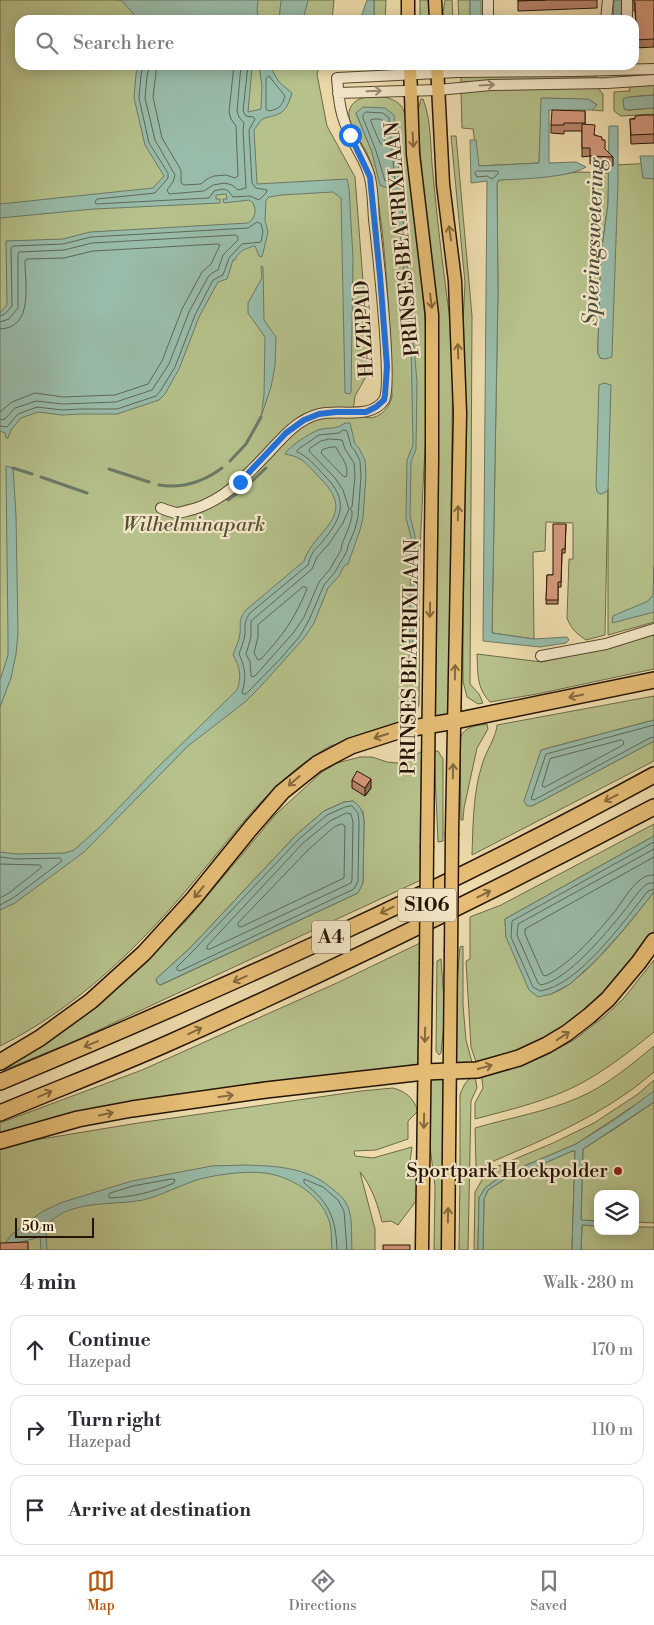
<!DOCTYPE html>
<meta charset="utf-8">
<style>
body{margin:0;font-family:"Libre Bodoni",serif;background:#f7f7f7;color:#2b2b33}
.controls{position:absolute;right:15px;bottom:15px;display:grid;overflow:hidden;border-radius:10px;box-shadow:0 2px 12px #0003}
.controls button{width:45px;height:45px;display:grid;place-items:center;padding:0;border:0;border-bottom:1px solid #e1e1e2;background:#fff;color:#2b2b33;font:25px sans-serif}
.scale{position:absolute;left:15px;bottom:12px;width:79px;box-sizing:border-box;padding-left:5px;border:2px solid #231406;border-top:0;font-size:14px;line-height:18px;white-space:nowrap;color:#231406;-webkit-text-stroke:4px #f4e8c9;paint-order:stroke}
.stop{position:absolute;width:15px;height:15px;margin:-11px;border:4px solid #1a73e8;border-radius:50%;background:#fff}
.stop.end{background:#1a73e8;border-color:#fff;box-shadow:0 1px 5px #0008}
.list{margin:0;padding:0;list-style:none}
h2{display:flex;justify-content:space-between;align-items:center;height:65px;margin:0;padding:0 20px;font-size:21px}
h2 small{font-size:16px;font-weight:400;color:#7c7c81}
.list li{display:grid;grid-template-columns:32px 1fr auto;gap:15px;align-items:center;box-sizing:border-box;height:70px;margin:0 10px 10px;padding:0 10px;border:1px solid #e1e1e2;border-radius:15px}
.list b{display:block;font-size:19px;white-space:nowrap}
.list p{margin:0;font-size:16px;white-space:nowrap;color:#7c7c81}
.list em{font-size:16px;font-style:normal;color:#7c7c81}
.icon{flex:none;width:28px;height:28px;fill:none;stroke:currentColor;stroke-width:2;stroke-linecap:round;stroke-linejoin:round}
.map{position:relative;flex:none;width:654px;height:1250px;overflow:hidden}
.search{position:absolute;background:#fff;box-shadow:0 2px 12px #0003;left:15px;right:15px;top:15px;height:55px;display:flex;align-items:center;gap:12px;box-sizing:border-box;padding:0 18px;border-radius:15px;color:#7c7c81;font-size:19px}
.sheet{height:305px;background:#fff}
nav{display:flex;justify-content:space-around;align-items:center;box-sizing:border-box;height:70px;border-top:1px solid #e1e1e2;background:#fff;font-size:14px;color:#7c7c81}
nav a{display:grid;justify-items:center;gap:2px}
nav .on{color:#b45309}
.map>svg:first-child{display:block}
</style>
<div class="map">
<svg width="654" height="1250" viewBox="0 0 654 1250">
<rect width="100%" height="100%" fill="#eedcac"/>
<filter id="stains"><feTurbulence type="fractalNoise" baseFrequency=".004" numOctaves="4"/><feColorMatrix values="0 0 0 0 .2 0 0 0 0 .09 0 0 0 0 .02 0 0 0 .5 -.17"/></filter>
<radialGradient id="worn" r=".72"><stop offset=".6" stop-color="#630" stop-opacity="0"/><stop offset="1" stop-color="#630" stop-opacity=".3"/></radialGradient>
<path fill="#b6c18b" stroke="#6c6a48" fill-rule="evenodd" d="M0,0H334L332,20H20V65H320L317,74L327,126L355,177L367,333L371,368L355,396L353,412C357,414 361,416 365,417C378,421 390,408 392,396C390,324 387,251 375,180C374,170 370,160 366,151C360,140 350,129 349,117C346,91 391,91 402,107C404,110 404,114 406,118C413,196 423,274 427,352C429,404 424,456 422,508C418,573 420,640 419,705L412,718L405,726C387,731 369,736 350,741C342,743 332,744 325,749C272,780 234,834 195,880C140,946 77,1008 0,1046ZM356,113L392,190L381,185L372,152Z
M374,0H386L385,20H374Z
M420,0H430V20H420Z
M445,0H452L453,20H442Z
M458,0H470V20H459Z
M596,75V77L594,80L461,82V76Z
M654,84V95L629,97L624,109L628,110L654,108V114L621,116L614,111V92L630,91L629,85Z
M597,87L603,94V111L592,110L597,105L591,101L542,98L539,163L478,166L473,129L462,128L461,91L465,90Z
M421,99H423C432,122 430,149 433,174C438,230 445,285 453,341L449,716L435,719L438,377L417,115Z
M451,136H456L472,316L470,684L479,694L483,703L478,704L467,697L463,681V322L465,283Z
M654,163V622L608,635V489L605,635L586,640C577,634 571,629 567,618L569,559H573V523L546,522L545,551L533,552L534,639L492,633L498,291L497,183L499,180L537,177L578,172L609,173L608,204L601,255L598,344V353L601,359L616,165Z
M654,635V669L537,694L490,702C476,687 478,673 477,654L542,662L610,647Z
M654,696V720L541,750L532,806L654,741V761L472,855C473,825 473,793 482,765C485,753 497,735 497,725Z
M487,724L488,729L477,748L464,808L463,820H461L460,739C464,726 475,726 487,724Z
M424,750L421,880L75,1041L4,1070L68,1027L115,990L187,920L276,814L322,772L337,763L360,757H372L387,762L396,763L407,760ZM353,801L363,812L364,821L363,882L358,893L161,985L157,983L156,979L191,947L296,835L324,811L344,802Z
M434,751H438L443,759V841L438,842Z
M654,824V836L505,919L506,937L551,994C558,991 565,988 571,983C603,958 629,923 654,892V933L632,964L606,996L552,1037L509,1056L477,1065L471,1047L466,961L470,959V917L501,905Z
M420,943L418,1068L81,1114L0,1132V1123L142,1070L339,982Z
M463,946V1005L466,1040L473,1066L456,1067V995L460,947Z
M441,959L445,1014L441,1053L439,1055L436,1051L437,961Z
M654,960V1032C629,1052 604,1072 574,1087C543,1102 509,1110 475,1119V1103L483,1088L481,1072L542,1057L574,1040L605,1016L624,998Z
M654,1046V1072C645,1079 636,1087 627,1093C584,1123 536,1143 489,1163L482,1169L476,1166L475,1128C509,1118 545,1112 578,1098C606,1086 631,1065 654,1046Z
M444,1072L442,1250H434L435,1187L430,1146V1074Z
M475,1075L477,1088L471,1101L468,1250H459L460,1176V1095C463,1086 466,1080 475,1075Z
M654,1080V1091L650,1095L576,1144L503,1175L485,1188L479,1198L478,1250H474L475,1192L483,1178L491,1169L553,1143L594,1123L638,1094Z
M393,1088C407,1092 413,1098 418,1111L408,1121V1139L376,1150L354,1151L355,1156L373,1158L412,1147L410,1161L418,1171L416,1201L398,1225L391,1221L382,1222C378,1205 371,1185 360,1172L375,1229V1250H0V1148L23,1142L138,1123L361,1091Z
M654,1102V1223L635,1222V1194H598V1221H581L583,1149L619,1126Z
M572,1151H575L572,1250H483L484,1199L488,1190L511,1175L536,1167Z
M582,1225L598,1226V1231H635V1227H654V1250H581Z"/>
<path fill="#99bcaa" stroke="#6a7968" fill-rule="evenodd" d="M118,0H258L257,12L261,20H139L121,0Z
M281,0H308L303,20H279Z
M367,0H374V20H360Z
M470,0H481V20H470Z
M614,0H622V20H613Z
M139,65H269L279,82L292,93C285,115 282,113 262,119L254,130L257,184L347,179L349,188L353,258L351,392L350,394L345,393L341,198L333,192L281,195L269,197L266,200L265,221L268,232L262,257L259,256L255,246C246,248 238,251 235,260H233L227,279L218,282L199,317L179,369L165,394L159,400L117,414H81L62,415L38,412L21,418L11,430L8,438H6L5,433L0,431V313L7,305L6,241L63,239L90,232L248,223C255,218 257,212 253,203L249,200L224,203L223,199H227L226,194L216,195V199H220V203L94,209L0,218V204L153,188L164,176L145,145L134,98L136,74ZM259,66L262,86L261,109L248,112L252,68Z
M654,95V108L628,110L624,109L623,99L629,97Z
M541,98L588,99L597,105L592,110H549V163L576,162L586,167C568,178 521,179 499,180L497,183L498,291L492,633L534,639L567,637L569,640L566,643L540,647L483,641L487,181L471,183L470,140H476L479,166L539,163Z
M363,107L385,108L394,115L417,382L416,449L411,462L410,516L415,536L412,679H409L411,537L406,518L407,460L413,445L411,341L400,232L393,190L380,185L372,152L356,113Z
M609,126H618V183L612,354V357L605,359L600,358L598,353V344L601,255L608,204Z
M640,156H654V179L643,178Z
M261,266L263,267L264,320L276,337L275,366L271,387L261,417L264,395L265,337L248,313V303L262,278Z
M604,383L611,385L608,489L606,492L601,494L597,492L596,485L599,385Z
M345,423H350L355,444L359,448L365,460L366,476L363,518L360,530L348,564L344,566L339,576L328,588L314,623L304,638L261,686L245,702L188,746L84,852L15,903L0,910V852L16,854L65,853L74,850L100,827L157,768L237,690C242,677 240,666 233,655C235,649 239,641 240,634C241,623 238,620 246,610L304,561C315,528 359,517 320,478C314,472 307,463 300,459C296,456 289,455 285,454C289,446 309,434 318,430C328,427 336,430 345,423Z
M6,466L13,468L16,516L18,633L16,654L11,678L0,707V680L8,655V637Z
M654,566V612L612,623L613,616L648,601L653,595Z
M654,720V741L532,806H527L524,801L541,750Z
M353,801C361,806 363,812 364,821L363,883L358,893L160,985L157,983L156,979L191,947L296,835L324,811L344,802Z
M654,836V892L624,929L596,960L570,984L551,994L538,997L529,990L506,937L505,919Z
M654,1091V1102L583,1149L581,1220L598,1221V1226L582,1225L581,1250H572L575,1151H572L536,1167L511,1175L488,1190L484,1199L483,1250H478L479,1198L485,1188L503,1175L576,1144L616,1119Z
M245,1165C275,1166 306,1167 330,1187C338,1193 344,1198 348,1207C353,1220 351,1237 352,1250H332C331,1241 332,1232 330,1224C324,1199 298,1181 275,1175C255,1169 220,1174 200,1179C180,1185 163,1195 143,1200C111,1206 69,1199 46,1226L47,1250H41L40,1237L6,1246V1242L12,1234L43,1211L63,1202L132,1181L212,1166Z"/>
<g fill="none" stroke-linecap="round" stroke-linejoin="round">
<path stroke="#5e6858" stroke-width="1" d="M143,65L141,75L139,98L149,143L168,173V178L155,193L97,199L95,202L96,204L209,198L214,191C225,188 227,188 233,197L250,196L259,200L266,193L267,190L256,188L252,183L249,130L255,119L253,117L246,116L243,111L248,65
M150,65L147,76L145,98L155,140L175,175L173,182L167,190L169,194L204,191L213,185L225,183L232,185L238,190L246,188L243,130L244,123L239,117L237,111L241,65
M157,65L153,97L162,138L181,170V183L184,185L201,184L207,179L214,176L226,175L235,178L238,176L236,126L231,119L229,112L234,65
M269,76L285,96C282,106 279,109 269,111L266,109V79Z
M366,112L383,113L389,118L395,182L394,184L385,181L376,151L363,118V115Z
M374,119H380L383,121L385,142L383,145L380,143L371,122V120Z
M477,171H497L499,173L492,179L487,176L477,177L475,173Z
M0,316L5,314L12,306L11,248L13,246L63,244L91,237L248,228L257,222L261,224L263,232L261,242L242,244L229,258L223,275L213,280L195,315L175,367L161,390L156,396L117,409H81L62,410L37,407L18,414L7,427L0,426
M0,322L9,319L18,308V254L19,252L64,250L92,243L236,235L238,237V240L223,255L218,270L212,273L208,277L189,312L169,364L152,390L116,402L63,404L36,401L15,408L5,419L0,420
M0,329C34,328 25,284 25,261L27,259L64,258L93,251L217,244L220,245L211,264L202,272L182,309L162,361L148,384L115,395L63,397L35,393L12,402L0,412
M343,430L347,431L351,446L355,451L360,461L361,476L358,517L355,529L348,546L347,551L335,572L324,585L309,620L300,636L282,657L246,694H243L242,692C247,678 245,667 239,654C241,648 244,641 245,634C245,625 244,621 250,613L308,565C309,561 310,557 312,554C314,549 319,546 322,542C343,517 349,500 324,475C316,467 308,456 297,452V450L319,435L339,433Z
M330,439L342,440L345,449L354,463L355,476L352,507L350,509L352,511V516L349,527L342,544L341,550L330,569L319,582L304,617L294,632L255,676L252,677L251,675L250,662L246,654L251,637V621L312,569L317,557L328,545L343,523L349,509L343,490L335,478L309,451L310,448L321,441Z
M331,447H336C341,458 350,465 346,477L343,476L321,453L322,450Z
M303,587H306L307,589C294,620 283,635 261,659L258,660L254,653L258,637V625Z
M654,725L546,754L531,799L534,800L650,738L654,737
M622,740L624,742L623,745L545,787L542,786L550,759Z
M352,806L358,813L359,822L358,881L354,889L180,971L177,970V967L194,950L299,839L327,815L345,807Z
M347,813L351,814L353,822L352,880L351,883L210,949H207V946L303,843L330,821Z
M342,824L345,826L344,878L241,927L238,926V923L309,849L334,827Z
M654,842L512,921L511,937L533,987L540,991C578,986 624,921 648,891L654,889
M654,849L518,924L517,935L538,983L541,985C568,980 607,932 624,911C630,904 639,889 647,884C650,883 651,883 654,883
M0,857L15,859L60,858L62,861L13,898L0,905
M654,857L525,929V934L543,975L546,976C574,961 596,934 616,910C623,900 630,888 640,880C644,876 649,875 654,875
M0,864L40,865L42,867L9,893L0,898
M172,1179L175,1180L174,1183C153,1192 133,1197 110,1198L108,1196L110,1193L133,1186Z
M337,1250C336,1218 329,1202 304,1183V1179L323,1187L338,1200L344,1211L347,1250"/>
<path stroke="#6a7968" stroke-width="3" d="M230,461L246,444L261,417
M13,468L32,474
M109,469L149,482
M41,477L87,493
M250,483L266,468
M159,485C183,489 203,482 222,468
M228,500L242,490"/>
<g stroke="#564630" stroke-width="12">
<path id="minor" d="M488,0V17L490,20
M606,20L608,0
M627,20V0
M338,93L438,90L491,85L607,83L654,80
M161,508C166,510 171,512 176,513C182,513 188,510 194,509C226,499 247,475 269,452C283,437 298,419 319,414C339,409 371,420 384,400C393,385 377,245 374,219C373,206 373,191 370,178C367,163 357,150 351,137C340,115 339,102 337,78L458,72L574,71L654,69
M541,656L606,644L654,629"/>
</g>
<g stroke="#231406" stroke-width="15">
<path id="major" d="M408,0V20
M435,0L436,20
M410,65L413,154L432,315V459L427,846
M437,65L443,184L455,281L460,413L452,833
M422,1250L426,964
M448,1250L451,951"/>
</g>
<g stroke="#231406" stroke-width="18">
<path id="highway" d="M0,1062L40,1038L91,1001L144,953L194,898L250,829L282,792L317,764L351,746L401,730L455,721L654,680
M0,1082C222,989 442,891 654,775
M0,1113C57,1089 115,1067 171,1042C335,969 496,890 654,807
M0,1141L78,1119L132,1109L266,1090L424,1072L477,1070L519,1058L547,1045L567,1033L589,1016L608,999L639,962L654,941"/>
</g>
<use href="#minor" stroke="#f4e8c9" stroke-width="10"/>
<use href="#major" stroke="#e7be76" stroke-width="12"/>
<use href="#highway" stroke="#e7be76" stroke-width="15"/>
<g stroke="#231406" stroke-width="15" stroke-linecap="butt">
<path id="major-bridge" d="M451,951L452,833
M426,964L427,846"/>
</g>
<use href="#major-bridge" stroke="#e7be76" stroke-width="12"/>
</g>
<path fill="#b6836a" stroke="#231406" d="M518,0H597V8L518,11Z
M634,0H654V47L634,48V24H636L635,11H634Z
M585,111V125L595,135L602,140L605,150L613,157V166L590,164V156L582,157V131H564V134L551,133V125Z
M654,115V143L631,144L630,119Z
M566,524L565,553H562L561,587H558V604H546L547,575H553Z
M352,780L371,788L365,796L352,788Z"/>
<path fill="#946a56" stroke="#231406" d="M371,779V788L365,796V788Z"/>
<path fill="#d4987b" stroke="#231406" d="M518,0H545L518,1Z
M634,0H654V39L634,40V24H636L635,2H634Z
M552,110L585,111V123H564V125H551Z
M645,115H654V134L631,135L630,119H635V116Z
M582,124L595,125L594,135L602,137V140H605V149L613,157L590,156V148H582Z
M553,524H566L565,549H562L561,582H558V600H546L547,575H553Z
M357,771L371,779L365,788L352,780Z
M28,1242V1250H0V1243Z
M383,1245H410V1250H383Z"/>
<defs><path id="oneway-shaft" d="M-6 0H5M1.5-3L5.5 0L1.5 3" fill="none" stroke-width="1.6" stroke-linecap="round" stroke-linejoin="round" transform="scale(1.25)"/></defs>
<g stroke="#968971">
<use href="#oneway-shaft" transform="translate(487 85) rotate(-3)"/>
<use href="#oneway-shaft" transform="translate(374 91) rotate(-2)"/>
</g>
<g stroke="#85693e">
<use href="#oneway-shaft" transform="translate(413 140) rotate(87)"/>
<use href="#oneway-shaft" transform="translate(450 233) rotate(-98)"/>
<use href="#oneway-shaft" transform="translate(431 301) rotate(83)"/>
<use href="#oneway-shaft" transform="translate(458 351) rotate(-92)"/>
<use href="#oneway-shaft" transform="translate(458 513) rotate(-89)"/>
<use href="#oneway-shaft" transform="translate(430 610) rotate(91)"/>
<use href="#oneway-shaft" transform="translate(455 672) rotate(-89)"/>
<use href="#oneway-shaft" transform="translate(576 696) rotate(168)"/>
<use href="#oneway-shaft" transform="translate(381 736) rotate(163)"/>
<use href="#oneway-shaft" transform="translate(453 771) rotate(-89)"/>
<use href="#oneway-shaft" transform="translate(294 781) rotate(139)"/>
<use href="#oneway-shaft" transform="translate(611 798) rotate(153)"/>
<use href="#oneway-shaft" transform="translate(199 892) rotate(129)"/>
<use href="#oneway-shaft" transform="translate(484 894) rotate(-26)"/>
<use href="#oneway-shaft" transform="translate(387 910) rotate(154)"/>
<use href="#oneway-shaft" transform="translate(240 979) rotate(156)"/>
<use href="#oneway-shaft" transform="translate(195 1031) rotate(-25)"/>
<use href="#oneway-shaft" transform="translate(425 1035) rotate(91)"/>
<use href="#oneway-shaft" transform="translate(563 1036) rotate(-33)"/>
<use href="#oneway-shaft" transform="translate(91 1044) rotate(157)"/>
<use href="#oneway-shaft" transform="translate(485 1067) rotate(-15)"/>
<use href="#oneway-shaft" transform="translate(45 1094) rotate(-23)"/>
<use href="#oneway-shaft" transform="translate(226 1096) rotate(-8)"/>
<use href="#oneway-shaft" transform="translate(106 1114) rotate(-11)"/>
<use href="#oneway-shaft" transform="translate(424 1121) rotate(91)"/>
<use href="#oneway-shaft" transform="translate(448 1215) rotate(-89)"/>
</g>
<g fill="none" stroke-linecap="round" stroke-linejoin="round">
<path stroke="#1a73e8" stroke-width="6" d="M240,482L286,433L304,420L319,414L336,412H366L376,407L384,400L385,395L387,366L380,276L370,177L350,135"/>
</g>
<circle fill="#8f2418" stroke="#f4e8c9" stroke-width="2" cx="618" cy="1171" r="5"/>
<g text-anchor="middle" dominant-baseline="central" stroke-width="4.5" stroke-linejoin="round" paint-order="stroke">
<g fill="#f4e8c9" stroke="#625440" stroke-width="1">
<rect x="398" y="888.5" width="58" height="33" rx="4"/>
<rect x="312" y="920.5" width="38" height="33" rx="4"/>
</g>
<g font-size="19" font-weight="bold" fill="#231406">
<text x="427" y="905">S106</text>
<text x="331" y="937">A4</text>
</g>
<g font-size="20" fill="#231406" stroke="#f4e8c9">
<text transform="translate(403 239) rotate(-95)">PRINSES BEATRIXLAAN</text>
<text transform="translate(365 329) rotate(-93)">HAZEPAD</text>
<text transform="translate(411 657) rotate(-89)">PRINSES BEATRIXLAAN</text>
</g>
<g font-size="20" font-style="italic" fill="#565135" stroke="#f4e8c9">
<text x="194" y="525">Wilhelminapark</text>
</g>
<g font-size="20" fill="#231406" stroke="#f4e8c9" text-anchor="end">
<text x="608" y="1171">Sportpark Hoekpolder</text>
</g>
<g font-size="21" font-style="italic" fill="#4c4f3f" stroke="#f4e8c9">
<text transform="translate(594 242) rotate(-88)">Spieringswetering</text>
</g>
</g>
<rect width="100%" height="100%" filter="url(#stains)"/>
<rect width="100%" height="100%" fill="url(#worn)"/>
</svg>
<div class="controls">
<button><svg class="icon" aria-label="layers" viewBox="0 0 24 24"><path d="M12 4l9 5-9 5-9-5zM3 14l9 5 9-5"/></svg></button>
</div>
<div class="scale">50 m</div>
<div class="stop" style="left:350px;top:135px"></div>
<div class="stop end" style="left:240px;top:482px"></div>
<div class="search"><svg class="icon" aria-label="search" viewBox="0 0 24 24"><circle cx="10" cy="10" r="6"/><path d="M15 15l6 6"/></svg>Search here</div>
</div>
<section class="sheet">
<h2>4 min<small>Walk · 280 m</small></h2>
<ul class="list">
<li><svg class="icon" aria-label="ahead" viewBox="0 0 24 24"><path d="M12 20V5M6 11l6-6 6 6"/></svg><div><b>Continue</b><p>Hazepad</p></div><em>170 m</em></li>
<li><svg class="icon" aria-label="right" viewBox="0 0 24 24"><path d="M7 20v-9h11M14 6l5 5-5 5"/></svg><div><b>Turn right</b><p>Hazepad</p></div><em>110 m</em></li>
<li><svg class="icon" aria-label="arrive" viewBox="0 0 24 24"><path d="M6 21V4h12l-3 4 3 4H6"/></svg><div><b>Arrive at destination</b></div></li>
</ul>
</section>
<nav>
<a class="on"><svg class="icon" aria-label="map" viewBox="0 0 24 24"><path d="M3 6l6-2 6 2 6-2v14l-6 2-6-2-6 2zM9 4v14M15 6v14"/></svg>Map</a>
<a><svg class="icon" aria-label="directions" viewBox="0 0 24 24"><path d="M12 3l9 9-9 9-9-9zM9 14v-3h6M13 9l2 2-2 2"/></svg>Directions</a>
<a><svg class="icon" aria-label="saved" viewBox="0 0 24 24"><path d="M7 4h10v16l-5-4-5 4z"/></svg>Saved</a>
</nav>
